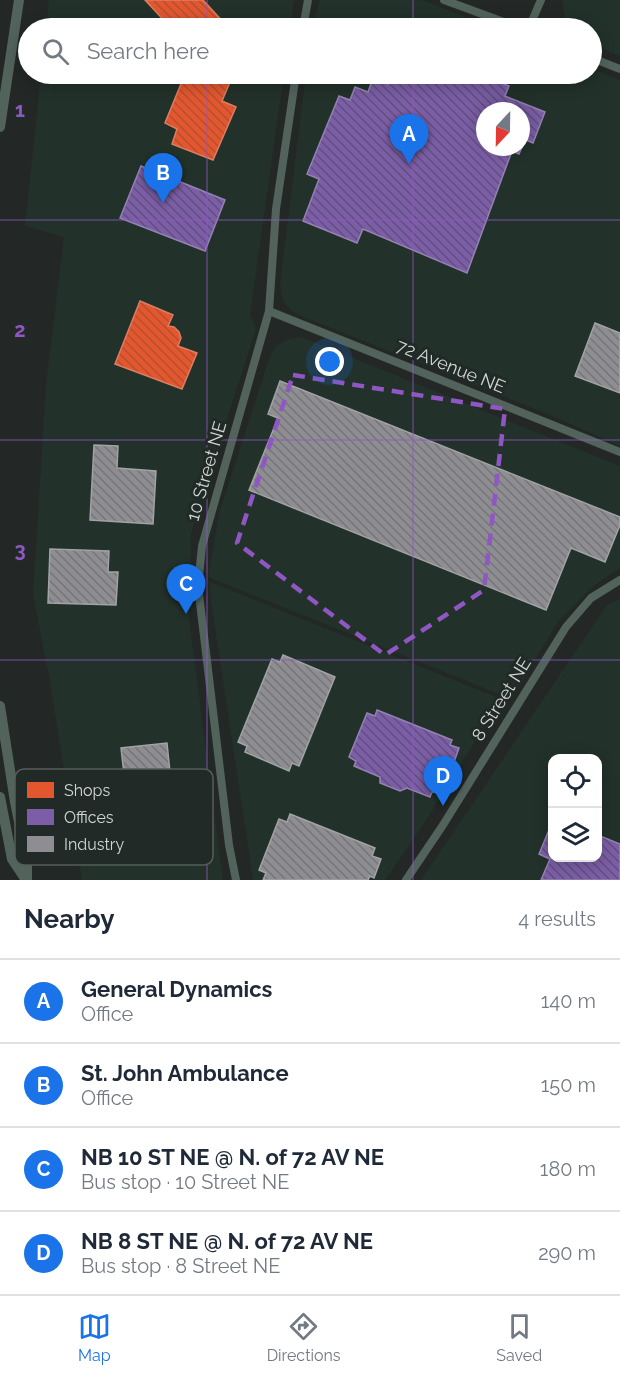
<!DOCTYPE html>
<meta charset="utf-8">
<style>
body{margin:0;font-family:Raleway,sans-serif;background:#f6f6f7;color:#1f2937}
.controls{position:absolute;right:18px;bottom:18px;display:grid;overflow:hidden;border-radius:12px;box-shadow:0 3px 15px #0003}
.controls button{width:54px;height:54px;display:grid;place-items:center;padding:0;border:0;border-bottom:2px solid #e0e1e3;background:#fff;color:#1f2937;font:30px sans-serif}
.compass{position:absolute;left:476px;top:102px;width:54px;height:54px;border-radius:50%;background:#fff;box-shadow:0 3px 15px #0003;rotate:202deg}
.you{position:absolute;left:330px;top:362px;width:21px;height:21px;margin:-15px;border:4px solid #fff;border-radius:50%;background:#1a73e8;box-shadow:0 0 0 9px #1a73e833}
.badge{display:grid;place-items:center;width:39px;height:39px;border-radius:50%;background:#1a73e8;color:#fff;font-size:20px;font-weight:700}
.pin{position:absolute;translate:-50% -50px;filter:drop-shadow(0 2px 3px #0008)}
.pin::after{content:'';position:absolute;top:32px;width:21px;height:18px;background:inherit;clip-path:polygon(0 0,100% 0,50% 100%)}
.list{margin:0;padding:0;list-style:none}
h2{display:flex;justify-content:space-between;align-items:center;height:78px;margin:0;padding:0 24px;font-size:26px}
h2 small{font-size:20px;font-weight:400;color:#747a83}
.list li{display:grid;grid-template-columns:39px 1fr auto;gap:18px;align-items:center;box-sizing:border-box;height:84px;padding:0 24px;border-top:2px solid #e0e1e3}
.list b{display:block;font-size:22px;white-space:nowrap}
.list p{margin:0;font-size:20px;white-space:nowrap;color:#747a83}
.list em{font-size:20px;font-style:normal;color:#747a83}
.icon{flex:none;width:33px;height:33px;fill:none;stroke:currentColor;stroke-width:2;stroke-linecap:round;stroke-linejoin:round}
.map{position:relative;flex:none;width:620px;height:880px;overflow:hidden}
.search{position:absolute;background:#fff;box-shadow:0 3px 15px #0003;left:18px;right:18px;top:18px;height:66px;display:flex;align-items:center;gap:15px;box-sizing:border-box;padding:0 21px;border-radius:33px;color:#747a83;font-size:22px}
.sheet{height:414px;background:#fff}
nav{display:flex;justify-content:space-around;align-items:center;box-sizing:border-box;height:84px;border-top:2px solid #e0e1e3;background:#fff;font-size:16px;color:#747a83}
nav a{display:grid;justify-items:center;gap:3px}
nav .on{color:#1a73e8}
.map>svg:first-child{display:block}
</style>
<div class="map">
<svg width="620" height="880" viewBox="0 0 620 880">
<defs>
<pattern id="shops-back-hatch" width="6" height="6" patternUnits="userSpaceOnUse" patternTransform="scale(1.5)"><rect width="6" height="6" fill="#e4572e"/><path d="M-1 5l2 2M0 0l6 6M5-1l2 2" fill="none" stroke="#b25033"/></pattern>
<pattern id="offices-back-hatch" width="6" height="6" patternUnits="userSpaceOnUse" patternTransform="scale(1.5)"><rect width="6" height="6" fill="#7b5ea7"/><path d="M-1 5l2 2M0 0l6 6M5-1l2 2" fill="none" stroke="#605079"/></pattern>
<pattern id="industry-back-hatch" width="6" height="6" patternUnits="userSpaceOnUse" patternTransform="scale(1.5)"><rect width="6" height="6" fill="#8d8d92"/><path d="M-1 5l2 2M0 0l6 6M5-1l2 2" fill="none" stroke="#767679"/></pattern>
</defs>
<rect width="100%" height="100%" fill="#232826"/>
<path fill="#22312a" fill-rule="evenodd" d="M49,0H294L290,28H46Z
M320,0H422L493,28H312Z
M562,0H620V56L592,45V28H567Z
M592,69L620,80V446L550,415L296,314L283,302L280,283L306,74H592ZM485,111H521V147H485Z
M41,74H284L250,315L256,328L191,533L189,619L223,880H82L48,671L33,595L46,384L64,237L25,226Z
M301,337L620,466V568L592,587L558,622L511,699L208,577L220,510L270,356L276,346L289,339Z
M208,581L501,699L425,822L385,880H253Z
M620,599V880H421L607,605ZM552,758H598V858H552Z"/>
<path fill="url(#shops-back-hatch)" stroke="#de7d60" stroke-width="1.5" d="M145,0H203L227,26L171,28Z
M185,74L233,75L222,101L236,107L213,160L172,144L177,129L165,123Z
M140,301L173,315L168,326L174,327L179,332L181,338L178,346L197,353L182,389L115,364Z"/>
<path fill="url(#offices-back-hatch)" stroke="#9582b4" stroke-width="1.5" d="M392,74L406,77L407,74H462L480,81L482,75L509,86L505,96L545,112L533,143L521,138V111H485V147H522L519,154L512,151L467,273L363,229L357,243L303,221L319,179L307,174L339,96L350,100L355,87L368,92L373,78L388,84Z
M141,166L225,200L205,251L120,218Z
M377,710L452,740L450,745L459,748L454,762L450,759L442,778L446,781L441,793L432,792L430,797L407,788L400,791L380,783V777L354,766L356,761L349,757L367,713L375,716Z
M551,825L552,858H598V835L620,844V880H541L550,859L539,854Z"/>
<path fill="url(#industry-back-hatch)" stroke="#a1a3a6" stroke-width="1.5" d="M595,323L620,333V393L575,376Z
M280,381L620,517V525L605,562L571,548L546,610L249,490L278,418L268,414Z
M94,445L118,446L117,468L156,471L153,524L90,520Z
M50,549L109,551L108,572H118L116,605L48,603Z
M283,655L335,677L299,766L292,763L289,771L245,752L247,746L238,742L272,659L280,662Z
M167,743L172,792L198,789L203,831L178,834L179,848L133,853L121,748Z
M290,814L375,848L372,856L381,859L374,878L370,876L368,880H263L266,873L259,870L279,819L287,822Z"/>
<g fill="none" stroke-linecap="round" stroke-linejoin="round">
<path stroke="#52635c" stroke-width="8" d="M444,0L520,28
M303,28L308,0
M529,28L541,0
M592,58L620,69
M269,311L620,452
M236,880L229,845L198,586L202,546L269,311L276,209L296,74
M406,880L443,825L566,627L591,598L620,580"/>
<path stroke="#52635c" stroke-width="10" d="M0,127L19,0
M0,706L15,802L27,860V880
M0,797L12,859L26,880"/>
</g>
<path fill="none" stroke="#9057c4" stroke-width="4.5" stroke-dasharray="12 8" stroke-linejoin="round" d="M293,375L505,409L484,590L385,655L237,543Z"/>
<path fill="none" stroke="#9057c4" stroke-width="1.5" stroke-opacity="0.55" d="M207,0V28M413,0V28M207,74V880M413,74V880M0,220H620M0,440H620M0,660H620"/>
<g text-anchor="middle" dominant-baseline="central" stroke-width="6" stroke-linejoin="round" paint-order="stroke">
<g font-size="18" fill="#d1d7d4" stroke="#212a26">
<text transform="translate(451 366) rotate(22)">72 Avenue NE</text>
<text transform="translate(206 471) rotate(-74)">10 Street NE</text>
<text transform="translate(501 699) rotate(-58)">8 Street NE</text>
</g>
</g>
<rect x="15" y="769" width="198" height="96" rx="9" fill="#212a26" stroke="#565e5a" stroke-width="1.5"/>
<rect x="27" y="782" width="27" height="16" fill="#e4572e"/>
<rect x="27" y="809" width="27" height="16" fill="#7b5ea7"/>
<rect x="27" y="836" width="27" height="16" fill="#8d8d92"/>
<g font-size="16" fill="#d1d7d4">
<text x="64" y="796">Shops</text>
<text x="64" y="823">Offices</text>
<text x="64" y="850">Industry</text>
</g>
<g font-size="20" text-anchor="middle" font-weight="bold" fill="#9057c4" stroke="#212a26" stroke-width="6" stroke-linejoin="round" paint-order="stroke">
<text x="20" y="117">1</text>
<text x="20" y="337">2</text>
<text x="20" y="557">3</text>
</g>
</svg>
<div class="controls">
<button><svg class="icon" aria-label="locate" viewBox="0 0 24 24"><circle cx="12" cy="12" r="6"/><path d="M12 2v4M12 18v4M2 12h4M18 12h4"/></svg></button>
<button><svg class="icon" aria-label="layers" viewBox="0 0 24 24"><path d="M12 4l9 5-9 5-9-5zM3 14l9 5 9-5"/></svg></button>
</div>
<svg class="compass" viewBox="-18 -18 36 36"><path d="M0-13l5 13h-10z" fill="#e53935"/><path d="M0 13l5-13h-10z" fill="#747a83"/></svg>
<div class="you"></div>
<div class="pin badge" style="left:409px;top:164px">A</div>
<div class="pin badge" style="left:163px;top:203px">B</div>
<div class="pin badge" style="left:186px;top:614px">C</div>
<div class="pin badge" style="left:443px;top:806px">D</div>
<div class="search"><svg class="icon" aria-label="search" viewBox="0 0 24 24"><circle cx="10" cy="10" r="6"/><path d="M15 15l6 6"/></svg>Search here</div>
</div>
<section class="sheet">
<h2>Nearby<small>4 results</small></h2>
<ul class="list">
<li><span class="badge">A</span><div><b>General Dynamics</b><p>Office</p></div><em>140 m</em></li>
<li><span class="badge">B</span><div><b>St. John Ambulance</b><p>Office</p></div><em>150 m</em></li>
<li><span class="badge">C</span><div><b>NB 10 ST NE @ N. of 72 AV NE</b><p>Bus stop · 10 Street NE</p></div><em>180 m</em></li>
<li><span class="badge">D</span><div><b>NB 8 ST NE @ N. of 72 AV NE</b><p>Bus stop · 8 Street NE</p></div><em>290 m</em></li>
</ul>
</section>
<nav>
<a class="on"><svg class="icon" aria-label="map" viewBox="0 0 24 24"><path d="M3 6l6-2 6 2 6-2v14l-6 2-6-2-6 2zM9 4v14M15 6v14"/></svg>Map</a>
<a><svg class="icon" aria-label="directions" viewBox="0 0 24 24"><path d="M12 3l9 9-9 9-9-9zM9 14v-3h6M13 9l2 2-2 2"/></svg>Directions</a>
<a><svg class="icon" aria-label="saved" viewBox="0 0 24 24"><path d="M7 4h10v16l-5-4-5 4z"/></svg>Saved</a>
</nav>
